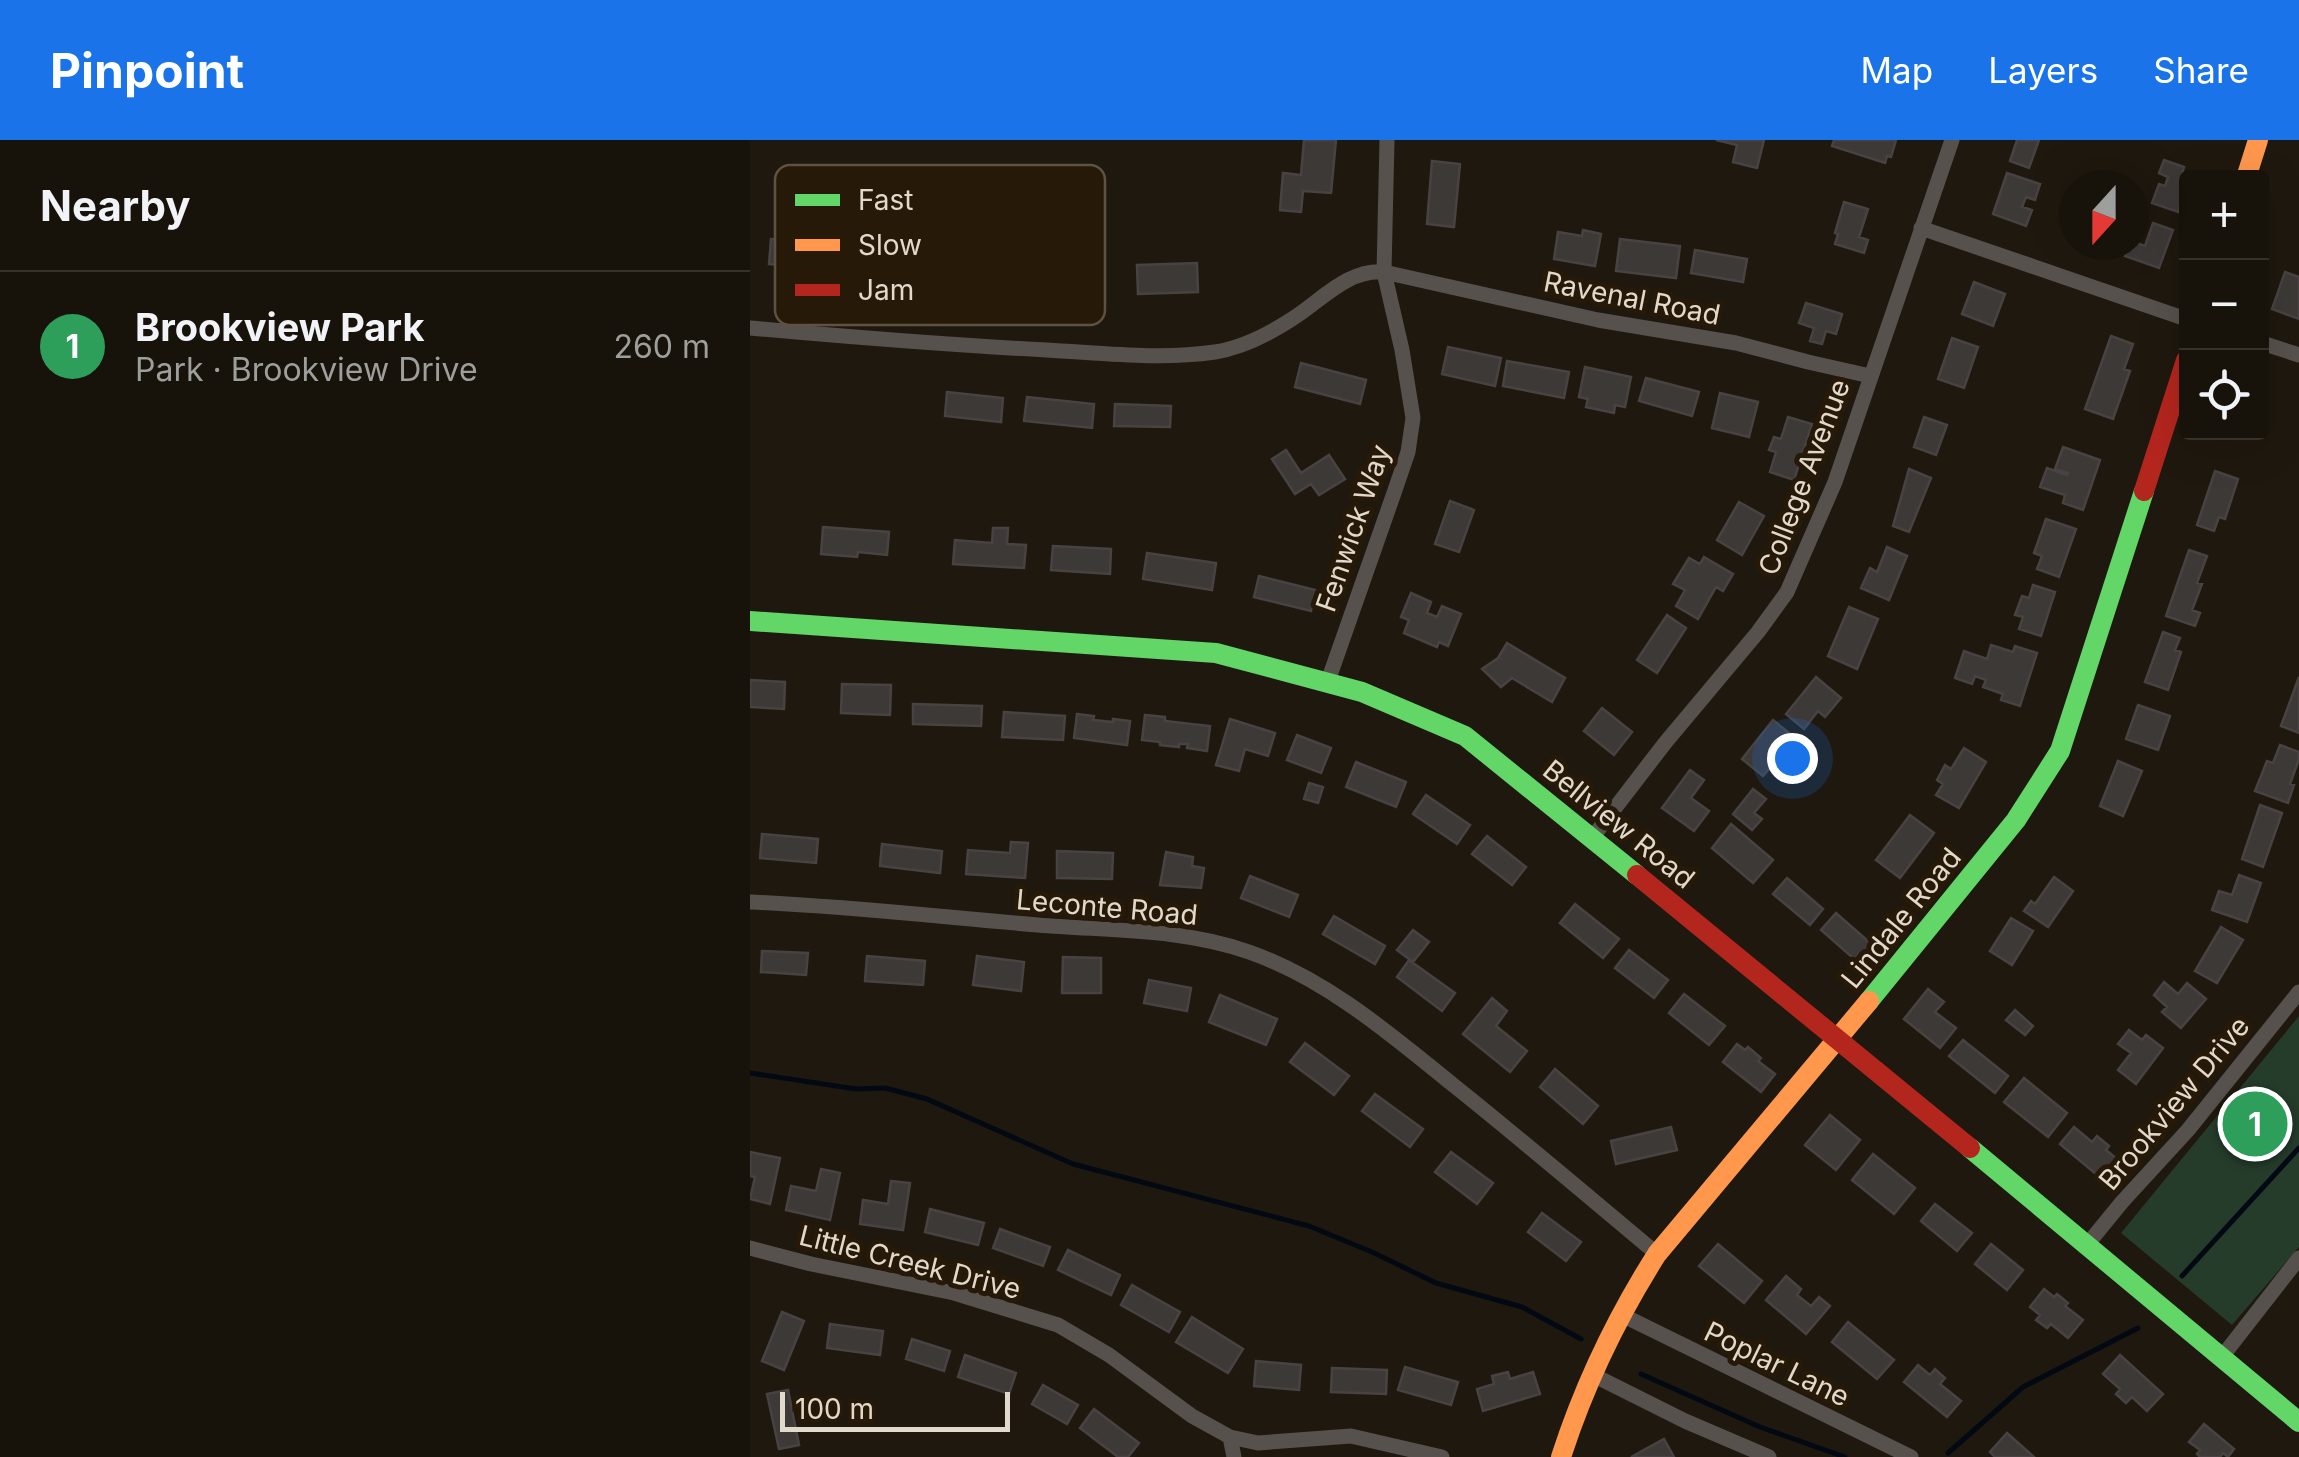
<!DOCTYPE html>
<meta charset="utf-8">
<style>
body{margin:0;font-family:Inter,sans-serif;background:#201b13;color:#f1f3f6}
.controls{position:absolute;right:30px;top:30px;display:grid;overflow:hidden;border-radius:10px;box-shadow:0 10px 40px #0002}
.controls button{width:90px;height:90px;display:grid;place-items:center;padding:0;border:0;border-bottom:2px solid #36322b;background:#17120a;color:#f1f3f6;font:50px sans-serif}
.compass{position:absolute;left:1309px;top:30px;width:90px;height:90px;border-radius:50%;background:#17120a;box-shadow:0 10px 40px #0002;rotate:201deg}
.scale{position:absolute;left:30px;bottom:25px;width:230px;box-sizing:border-box;padding-left:10px;border:5px solid #e2d9cd;border-top:0;font-size:28px;line-height:35px;white-space:nowrap;color:#e2d9cd;-webkit-text-stroke:8px #261907;paint-order:stroke}
.you{position:absolute;left:1042px;top:618px;width:35px;height:35px;margin:-25px;border:8px solid #fff;border-radius:50%;background:#1a73e8;box-shadow:0 0 0 15px #1a73e833}
.badge{display:grid;place-items:center;width:65px;height:65px;border-radius:50%;background:#1a73e8;color:#fff;font-size:32px;font-weight:700}
.pin{position:absolute;translate:-50% -50%;border:5px solid #fff;box-shadow:0 2px 10px #0006}
.list{margin:0;padding:0;list-style:none}
h2{display:flex;justify-content:space-between;align-items:center;height:130px;margin:0;padding:0 40px;font-size:42px}
h2 small{font-size:32px;font-weight:400;color:#9e9e9c}
.list li{display:grid;grid-template-columns:65px 1fr auto;gap:30px;align-items:center;box-sizing:border-box;height:150px;padding:0 40px;border-top:2px solid #36322b}
.list b{display:block;font-size:38px;white-space:nowrap}
.list p{margin:0;font-size:32px;white-space:nowrap;color:#9e9e9c}
.list em{font-size:32px;font-style:normal;color:#9e9e9c}
.icon{flex:none;width:55px;height:55px;fill:none;stroke:currentColor;stroke-width:2;stroke-linecap:round;stroke-linejoin:round}
.map{position:relative;flex:none;width:1549px;height:1317px;overflow:hidden}
header{display:flex;align-items:center;gap:60px;box-sizing:border-box;height:140px;padding:0 50px;background:#1a73e8;color:#fff}
header strong{font-size:48px}
nav{display:flex;gap:55px;margin-inline-start:auto;font-size:35px}
main{display:flex}
aside{flex:1;background:#17120a}
.map>svg:first-child{display:block}
</style>
<header>
<strong>Pinpoint</strong>
<nav><a>Map</a><a>Layers</a><a>Share</a></nav>
</header>
<main>
<aside>
<h2>Nearby<small></small></h2>
<ul class="list">
<li><span class="badge" style="background:#2e9e5b">1</span><div><b>Brookview Park</b><p>Park · Brookview Drive</p></div><em>260 m</em></li>
</ul>
</aside>
<div class="map">
<svg width="1549" height="1317" viewBox="0 0 1549 1317">
<rect width="100%" height="100%" fill="#1f180e"/>
<path fill="#253c2b" d="M1549,876V1107L1482,1185L1371,1093Z"/>
<g fill="none" stroke-linecap="round" stroke-linejoin="round">
<path stroke="#030913" stroke-width="5" d="M0,933L106,949L135,948L177,959L323,1024L559,1086L622,1112L686,1143L772,1167L831,1199
M1432,1136L1549,1008
M891,1234L1010,1287L1095,1317
M1198,1313L1273,1247L1388,1188"/>
</g>
<path fill="#3d3937" stroke="#484342" stroke-width="2.5" d="M554,0H586L581,53L553,51L551,72L530,70L533,33L551,35Z
M966,0H1014L1007,28L983,22L987,5Z
M1084,0H1146L1141,17L1137,16L1135,23L1082,6Z
M1267,0H1289L1279,28L1260,21Z
M1414,20L1434,27L1430,40L1436,42V46L1428,72L1402,63L1409,44L1415,46L1418,37L1409,33Z
M682,21L710,24L704,87L677,84Z
M1257,33L1290,44L1285,60L1276,57L1272,67L1282,70L1276,86L1243,74Z
M1094,62L1118,69L1109,97L1118,100L1114,113L1085,104L1088,94L1085,93Z
M1403,83L1423,90L1409,128L1375,116L1379,105H1384V102L1395,106Z
M833,90L851,94L845,126L804,119L808,92L832,96Z
M21,99L81,103L80,128L19,124Z
M870,99L930,106L926,138L866,131Z
M945,110L997,119L993,142L941,133Z
M447,123L448,152L388,154L387,125Z
M1535,132L1549,137V179L1522,169Z
M1224,142L1255,154L1243,186L1212,174Z
M1056,163L1092,174L1086,194L1076,191L1072,204L1060,201L1064,188L1049,183Z
M1361,196L1383,204L1374,229L1380,231L1363,279L1335,269Z
M1202,198L1228,207L1214,248L1188,239Z
M698,207L751,218L745,246L692,234Z
M757,221L819,232L814,258L753,246Z
M551,223L616,240L610,264L545,247Z
M835,227L881,237L875,267L865,265L864,273L836,267L838,259L829,257Z
M896,238L949,252L942,276L889,261Z
M197,252L253,258L251,282L195,276Z
M970,253L1008,262L999,297L962,288Z
M277,257L344,264L342,288L274,281Z
M365,264L421,266L420,287L364,286Z
M1038,277L1062,284L1044,340L1020,332L1026,312L1019,310L1024,297L1031,299Z
M1174,277L1197,285L1186,315L1164,307Z
M1313,307L1350,320L1333,370L1313,363L1315,355L1290,347L1297,328L1317,335L1318,333L1305,329Z
M536,310L551,333L579,315L595,339L569,355L561,344L545,354L522,319Z
M1159,329L1181,338L1159,392L1143,386Z
M1465,331L1488,339L1475,379L1469,377L1464,391L1447,385Z
M700,361L724,370L709,412L685,404Z
M989,362L1014,376L992,415L967,400Z
M1296,379L1326,389L1309,437L1287,429L1292,416L1284,413Z
M73,387L139,392L137,415L108,412L107,417L71,414Z
M243,388H258L257,404L276,405L274,428L203,424L205,400L242,403Z
M303,406L361,409L360,434L301,430Z
M1137,407L1157,416L1139,460L1111,448L1120,428L1127,432Z
M1439,410L1457,416L1447,443L1452,444L1442,470L1450,473L1445,486L1416,476Z
M397,413L466,423L462,450L393,439Z
M954,417L983,434L973,451L966,447L948,479L926,466L935,450L923,444L939,418L950,424Z
M509,436L565,450L561,471L504,457Z
M1283,445L1305,452L1291,496L1269,489L1273,477L1265,475L1272,456L1279,458Z
M661,453L681,462L677,473L687,477L692,466L711,474L698,506L689,502L687,507L654,493L659,480L651,477Z
M1099,467L1128,479L1107,529L1078,516Z
M917,475L936,488L907,533L887,520Z
M1413,492L1430,498L1425,510L1431,512L1418,550L1395,542Z
M757,503L815,538L802,562L762,538L751,547L732,529L748,518Z
M1241,505L1263,512L1265,506L1287,513L1270,566L1251,560L1253,554L1233,547L1236,540L1225,536L1222,544L1205,538L1214,511L1237,519Z
M1066,537L1091,558L1075,577L1068,571L1054,589L1036,574Z
M1549,537V593L1531,586Z
M0,540L35,542L34,569L0,567Z
M92,544L141,545L140,575L91,573Z
M163,564L232,566L231,586L163,584Z
M1388,565L1420,576L1408,610L1376,599Z
M852,568L882,592L864,615L834,591Z
M254,572L315,576L313,600L252,597Z
M327,574L344,576L343,580L363,582V579L380,581L377,605L324,598Z
M395,575L415,577V581L460,586L457,611L437,608L438,604H429V607L410,605V602L392,600Z
M480,579L525,593L518,616L495,609L489,631L466,625Z
M1023,580L1045,598L1013,636L992,619Z
M547,595L581,608L571,633L537,620Z
M1530,605L1549,612V619L1540,644L1544,645L1538,663L1505,651L1517,621L1523,623Z
M1214,608L1236,622L1209,668L1186,655L1193,644L1187,640L1195,625L1201,629Z
M1368,621L1392,631L1373,676L1350,666Z
M606,622L656,642L646,667L596,647Z
M940,630L954,640L941,658L959,671L944,691L912,668Z
M559,643L573,647L568,663L554,659Z
M1003,649L1016,659L1004,673L1012,679L1002,690L983,674Z
M676,655L720,685L707,704L663,674Z
M1510,665L1532,673L1513,727L1492,719Z
M1160,675L1184,693L1150,738L1126,720Z
M981,684L1023,720L1003,743L962,708Z
M12,694L68,699L66,723L10,718Z
M737,696L776,727L762,745L722,714Z
M261,702L278,703L275,738L216,734L218,710L260,713Z
M132,704L192,711L190,733L130,726Z
M307,711L363,713L362,739L307,738Z
M416,712L443,717L442,726L454,728L451,748L410,745Z
M1489,735L1511,743L1497,782L1462,770L1469,751L1482,755Z
M500,736L548,755L539,777L491,758Z
M1304,737L1323,751L1298,787L1274,771L1281,761L1285,764Z
M1037,738L1073,769L1060,785L1023,754Z
M825,764L869,799L853,818L810,783Z
M1086,773L1126,808L1111,825L1071,790Z
M584,776L635,806L625,824L573,794Z
M1261,778L1283,791L1262,825L1240,811Z
M1471,787L1493,800L1467,843L1445,831Z
M663,790L679,802L663,822L647,810Z
M879,810L918,840L904,858L865,828Z
M12,811L58,813L56,835L11,832Z
M117,816L175,821L173,845L115,841Z
M227,816L274,822L271,851L223,845Z
M313,817L351,818V853H312Z
M659,820L705,853L692,871L647,837Z
M399,840L441,848L437,871L394,863Z
M1414,842L1428,854L1437,843L1456,859L1431,888L1412,872L1417,867L1404,855Z
M1178,849L1194,862L1185,872L1206,888L1190,908L1154,879Z
M934,854L975,886L959,905L919,873Z
M470,855L527,879L516,905L459,882Z
M742,858L757,871L746,886L777,911L760,932L713,894Z
M1265,870L1283,886L1275,895L1256,880Z
M1379,890L1392,900L1396,895L1413,908L1386,944L1368,930L1381,913L1368,904Z
M1213,900L1258,936L1245,953L1199,916Z
M555,903L599,936L584,955L540,922Z
M987,904L995,910L998,907L1011,918L1008,921L1025,934L1011,952L973,922Z
M805,929L848,966L833,984L790,947Z
M1274,938L1317,973L1298,997L1254,962Z
M625,954L673,989L660,1007L612,971Z
M1080,975L1110,1000L1086,1030L1055,1005Z
M921,987L927,1010L866,1024L861,1001Z
M1324,987L1342,1002L1347,996L1359,1006L1356,1010L1368,1020L1352,1039L1310,1004Z
M0,1012L30,1018L20,1064L0,1059L5,1037L0,1036Z
M701,1012L743,1043L727,1064L685,1032Z
M1123,1014L1165,1048L1144,1074L1102,1040Z
M71,1029L90,1033L80,1080L36,1070L41,1046L66,1051Z
M141,1041L160,1043L153,1090L110,1084L113,1060L138,1064Z
M1185,1064L1222,1093L1207,1111L1171,1081Z
M180,1069L234,1083L228,1105L175,1092Z
M792,1073L831,1102L816,1121L778,1092Z
M250,1089L300,1107L293,1126L243,1108Z
M968,1104L1012,1141L994,1163L949,1126Z
M1241,1104L1273,1130L1257,1150L1225,1124Z
M318,1110L370,1135L361,1155L308,1130Z
M1036,1136L1051,1149L1047,1155L1061,1166L1069,1157L1080,1166L1056,1194L1016,1160Z
M382,1145L430,1172L419,1192L371,1165Z
M1294,1149L1304,1157L1307,1154L1318,1163L1315,1166L1333,1180L1318,1198L1301,1184L1297,1188L1286,1180L1290,1175L1280,1167Z
M32,1172L54,1181L34,1230L12,1221Z
M442,1177L493,1209L478,1233L426,1202Z
M1098,1182L1144,1220L1127,1239L1082,1202Z
M80,1184L133,1191L130,1215L77,1208Z
M162,1199L200,1211L194,1231L156,1219Z
M215,1215L266,1233L259,1254L208,1237Z
M1370,1215L1413,1254L1397,1271L1382,1257L1376,1263L1366,1254L1370,1249L1353,1234Z
M506,1221L551,1225L549,1250L504,1246Z
M1168,1225L1180,1235L1185,1229L1195,1238L1190,1244L1211,1261L1197,1277L1154,1242Z
M655,1227L708,1242L701,1265L648,1250Z
M582,1228L637,1230L636,1254L581,1252Z
M758,1232L760,1239L783,1232L790,1254L733,1271L727,1249L744,1244L742,1236Z
M293,1245L328,1265L317,1284L282,1264Z
M38,1250L49,1305L29,1309L17,1254Z
M344,1269L389,1303L378,1317H368L330,1288Z
M1454,1284L1484,1309L1478,1317L1473,1313L1470,1317H1450L1447,1314L1450,1310L1439,1302Z
M1257,1293L1284,1317H1245L1240,1312Z
M914,1299L924,1317H881Z"/>
<g fill="none" stroke-linecap="round" stroke-linejoin="round">
<path stroke="#57514d" stroke-width="15" d="M1171,88L1436,179
M0,188C99,197 198,205 297,210C353,213 409,220 465,212C491,208 519,194 542,179C571,161 597,129 634,132L848,180L986,203L1058,222L1120,236
M1512,203L1549,215
M578,541L644,353L658,312L663,278L652,210L634,132L637,0
M842,698L915,603L1008,492L1037,452L1085,342L1202,0
M0,762C96,766 192,777 288,785C359,791 431,788 499,812C576,839 639,893 702,944C772,1000 839,1057 907,1114
M1336,1106L1372,1062L1438,990L1549,852
M0,1108L61,1124L204,1153L308,1185L359,1215L442,1276L480,1297L508,1303L601,1296L692,1317
M872,1175L1161,1317
M1471,1218L1549,1118
M843,1235L935,1281L1019,1317
M480,1297L484,1317"/>
<path stroke="#63d668" stroke-width="20" d="M0,481L466,513L612,552L715,596L887,735
M1119,861L1266,680L1310,611L1394,351
M1220,1008L1549,1282"/>
<path stroke="#ff974d" stroke-width="20" d="M1496,38L1508,0
M811,1317C834,1246 867,1177 907,1114L1119,861"/>
<path stroke="#b3261e" stroke-width="20" d="M1394,351L1436,220
M887,735L1220,1008"/>
</g>
<g text-anchor="middle" dominant-baseline="central" stroke-width="10" stroke-linejoin="round" paint-order="stroke">
<g font-size="28" fill="#e2d9cd" stroke="#261907">
<text transform="translate(882 158) rotate(11)">Ravenal Road</text>
<text transform="translate(1054 337) rotate(-69)">College Avenue</text>
<text transform="translate(603 388) rotate(-71)">Fenwick Way</text>
<text transform="translate(869 684) rotate(39)">Bellview Road</text>
<text transform="translate(357 767) rotate(5)">Leconte Road</text>
<text transform="translate(1151 778) rotate(-51)">Lindale Road</text>
<text transform="translate(1424 963) rotate(-50)">Brookview Drive</text>
<text transform="translate(160 1122) rotate(14)">Little Creek Drive</text>
<text transform="translate(1027 1224) rotate(26)">Poplar Lane</text>
</g>
</g>
<rect x="25" y="25" width="330" height="160" rx="15" fill="#261907" stroke="#5e5342" stroke-width="2.5"/>
<rect x="45" y="54" width="45" height="12" fill="#63d668"/>
<rect x="45" y="99" width="45" height="12" fill="#ff974d"/>
<rect x="45" y="144" width="45" height="12" fill="#b3261e"/>
<g font-size="28" fill="#e2d9cd">
<text x="108" y="70">Fast</text>
<text x="108" y="115">Slow</text>
<text x="108" y="160">Jam</text>
</g>
</svg>
<div class="controls">
<button>+</button>
<button>−</button>
<button><svg class="icon" aria-label="locate" viewBox="0 0 24 24"><circle cx="12" cy="12" r="6"/><path d="M12 2v4M12 18v4M2 12h4M18 12h4"/></svg></button>
</div>
<svg class="compass" viewBox="-18 -18 36 36"><path d="M0-13l5 13h-10z" fill="#e53935"/><path d="M0 13l5-13h-10z" fill="#9e9e9c"/></svg>
<div class="scale">100 m</div>
<div class="you"></div>
<div class="pin badge" style="left:1505px;top:984px;background:#2e9e5b">1</div>
</div>
</main>
